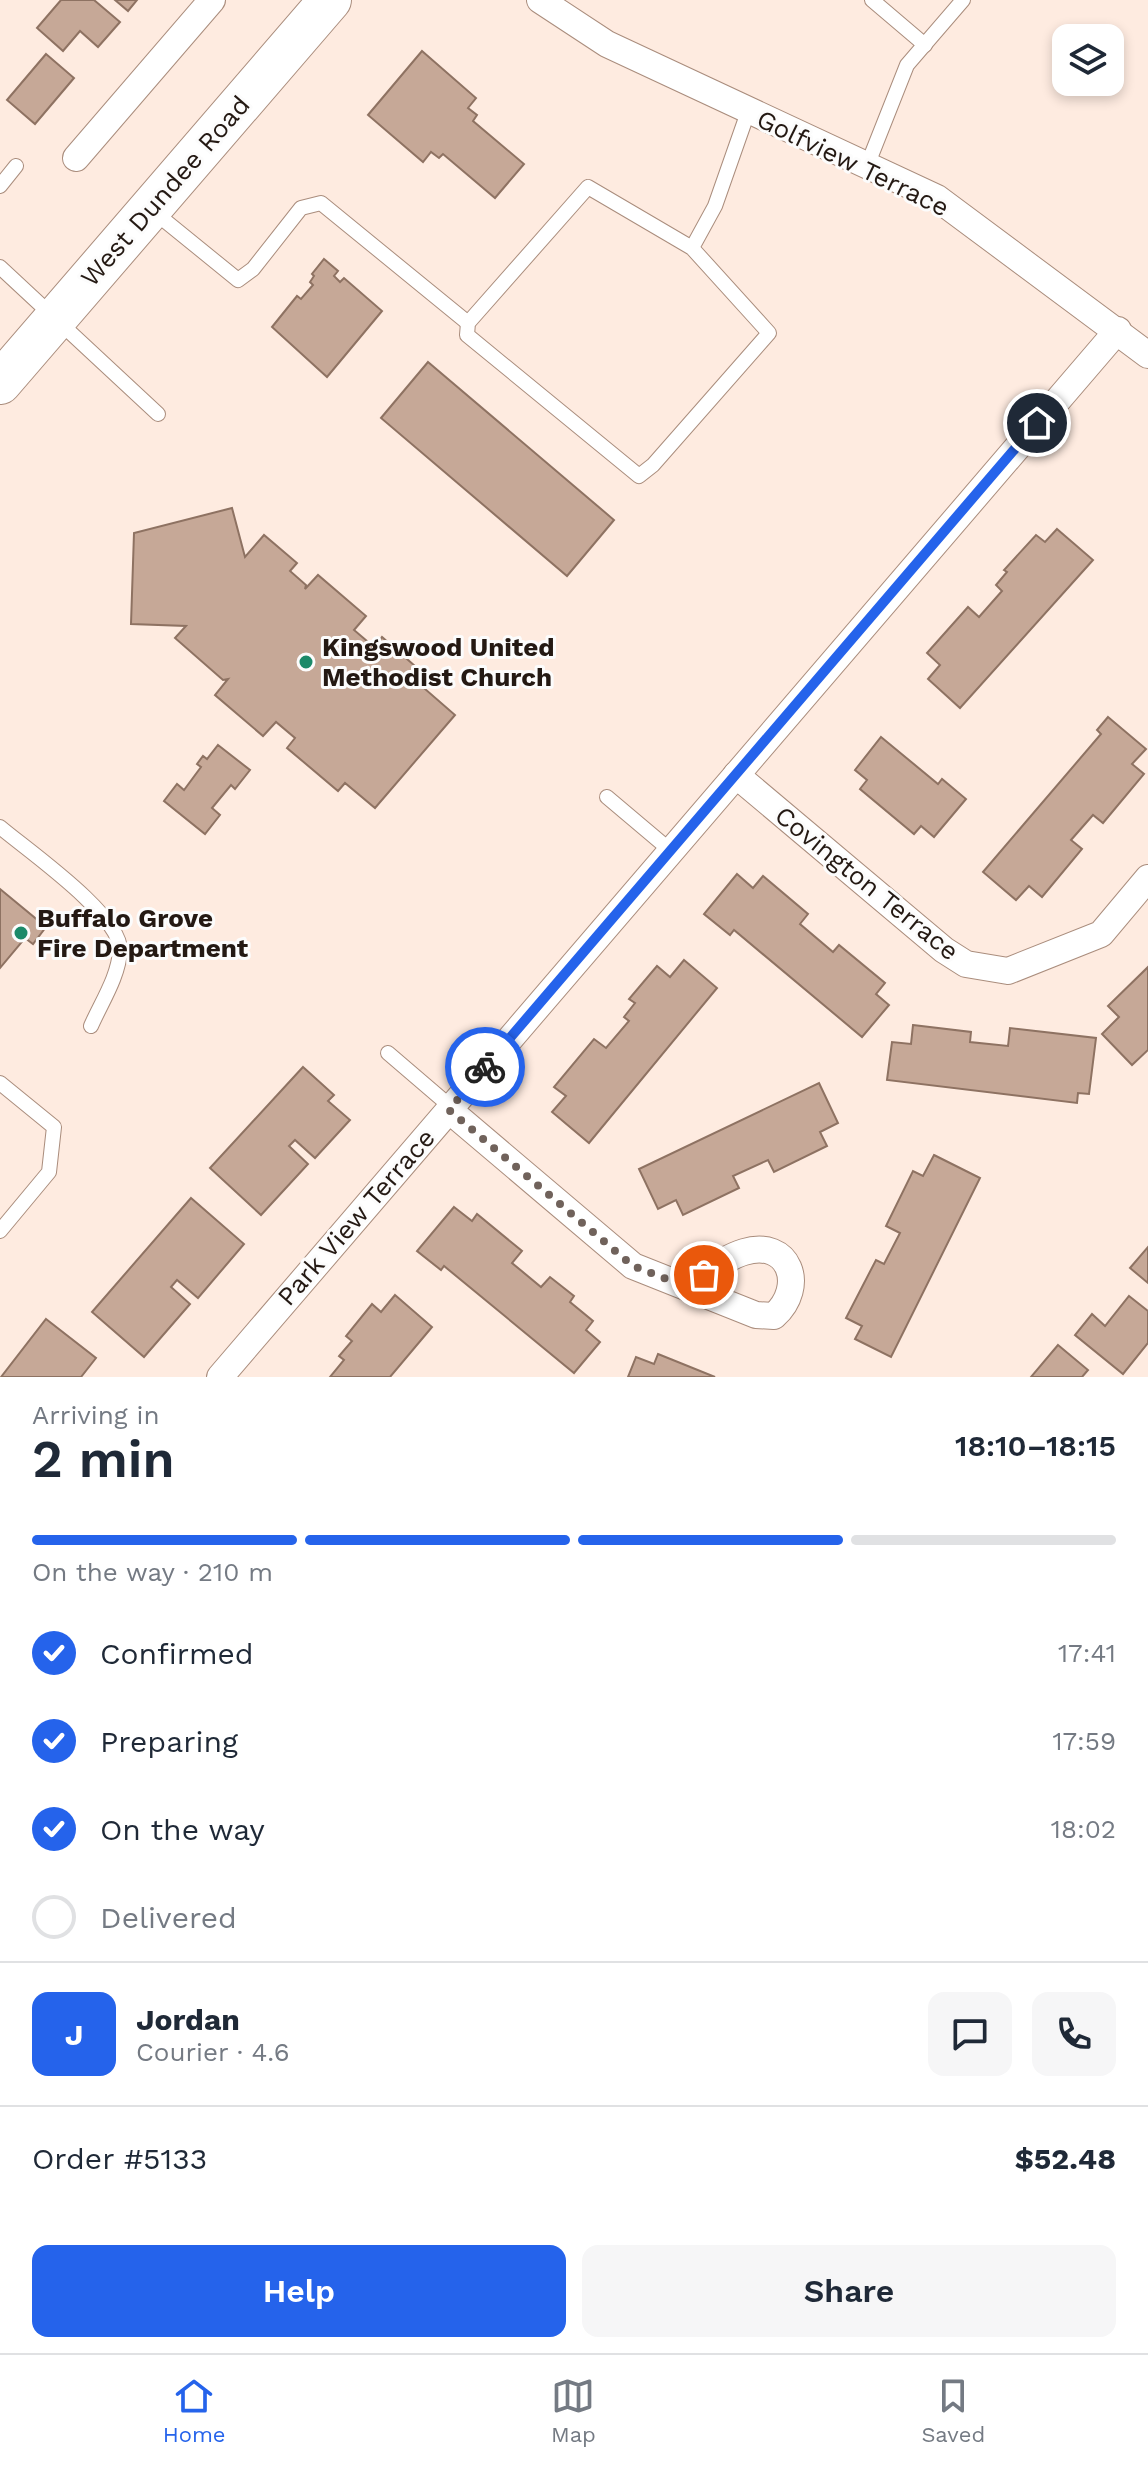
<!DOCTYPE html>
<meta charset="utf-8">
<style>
body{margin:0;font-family:"Work Sans",sans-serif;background:#f6f6f7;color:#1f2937;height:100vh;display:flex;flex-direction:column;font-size:30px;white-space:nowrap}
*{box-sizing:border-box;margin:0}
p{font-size:26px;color:#747a83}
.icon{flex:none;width:44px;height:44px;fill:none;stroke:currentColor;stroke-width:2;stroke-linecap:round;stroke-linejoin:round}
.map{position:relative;height:1377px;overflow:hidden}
.sheet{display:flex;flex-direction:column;background:#fff;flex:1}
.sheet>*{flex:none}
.tools{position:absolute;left:1052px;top:24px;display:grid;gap:16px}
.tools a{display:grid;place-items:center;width:72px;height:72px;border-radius:16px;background:#fff;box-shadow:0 4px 12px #0003;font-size:40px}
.pin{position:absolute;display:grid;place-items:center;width:68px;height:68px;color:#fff;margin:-34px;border:4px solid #fff;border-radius:50%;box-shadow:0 2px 8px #0007}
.courier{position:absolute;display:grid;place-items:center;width:80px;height:80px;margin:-40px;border:6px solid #2563eb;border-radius:50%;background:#fff;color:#222;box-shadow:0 2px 10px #0007}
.headline em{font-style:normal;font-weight:600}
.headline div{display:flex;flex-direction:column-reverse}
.headline{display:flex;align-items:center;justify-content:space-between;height:136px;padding:0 32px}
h1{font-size:52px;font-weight:600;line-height:60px}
.bar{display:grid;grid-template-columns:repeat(4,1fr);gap:12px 8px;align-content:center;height:96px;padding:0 32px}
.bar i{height:10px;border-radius:6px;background:#e0e1e3}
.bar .selected{background:#2563eb}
.bar p{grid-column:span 4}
.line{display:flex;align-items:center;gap:20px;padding:0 32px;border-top:2px solid #e0e1e3}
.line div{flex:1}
.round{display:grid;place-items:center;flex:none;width:84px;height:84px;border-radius:16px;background:#f6f6f7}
ol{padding:0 32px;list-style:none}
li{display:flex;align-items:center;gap:24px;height:88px}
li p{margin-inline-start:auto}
li .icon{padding:8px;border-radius:50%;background:#2563eb;color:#fff;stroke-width:4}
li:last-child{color:#747a83}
li i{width:44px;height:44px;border:4px solid #e0e1e3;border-radius:50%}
.button{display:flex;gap:16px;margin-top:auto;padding:16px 32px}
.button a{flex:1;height:92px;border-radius:16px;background:#2563eb;color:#fff;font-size:32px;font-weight:600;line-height:92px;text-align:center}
.button a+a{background:#f6f6f7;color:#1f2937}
.tab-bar{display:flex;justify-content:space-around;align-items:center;height:112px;border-top:2px solid #e0e1e3;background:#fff;font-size:22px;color:#747a83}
.tab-bar a{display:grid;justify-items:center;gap:4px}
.tab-bar .selected{color:#2563eb}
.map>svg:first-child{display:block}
.building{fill:#c6a897;stroke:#8e7262;stroke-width:2}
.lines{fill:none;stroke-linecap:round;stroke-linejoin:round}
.lane-casing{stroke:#aa8d7d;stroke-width:16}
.street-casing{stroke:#aa8d7d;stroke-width:28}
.primary-casing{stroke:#aa8d7d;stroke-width:44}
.lane{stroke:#fff;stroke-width:14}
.street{stroke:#fff;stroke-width:26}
.primary{stroke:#fff;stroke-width:42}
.done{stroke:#70625b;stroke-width:8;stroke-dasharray:0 14.4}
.route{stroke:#2563eb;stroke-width:10}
.poi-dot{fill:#1c8a69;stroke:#fcfcfc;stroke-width:3}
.labels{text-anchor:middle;stroke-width:6;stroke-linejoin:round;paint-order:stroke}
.street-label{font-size:26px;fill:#241913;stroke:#fcfcfc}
.poi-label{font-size:26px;font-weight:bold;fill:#241913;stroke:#fcfcfc;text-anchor:start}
</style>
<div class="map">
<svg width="1148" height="1377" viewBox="0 0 1148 1377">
<rect width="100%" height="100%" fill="#feebe0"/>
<g class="building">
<polygon points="61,0 94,0 120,22 98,47 80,31 63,51 37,28"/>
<polygon points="115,0 137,0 128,11"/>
<polygon points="422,51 476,98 468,108 477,115 473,121 524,164 495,198 443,154 439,158 431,152 423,162 368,115"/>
<polygon points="46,54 74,78 35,124 7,100"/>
<polygon points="324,259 338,271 334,276 340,282 344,278 382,311 327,377 272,327 297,296 301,299 313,285 310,282 314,276 312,274"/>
<polygon points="428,362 614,520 567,576 381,418"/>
<polygon points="232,508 245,557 264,535 297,563 290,571 306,585 305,589 318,575 366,616 354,630 374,647 382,637 432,681 425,689 455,715 375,808 345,783 338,791 287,748 295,738 276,722 263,736 215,695 228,679 223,680 175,638 186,626 131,624 134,533"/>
<polygon points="1057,529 1093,560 960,708 928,679 940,665 927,653 968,607 979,617 1002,591 996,585 1007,572 1004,570 1036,535 1045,542"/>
<polygon points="1108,717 1146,749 1132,764 1144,774 1103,823 1093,815 1071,840 1082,849 1042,897 1029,886 1016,900 983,872 1101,734 1097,730"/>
<polygon points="881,737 938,784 942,779 966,799 934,837 921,826 914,834 860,789 867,780 855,770"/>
<polygon points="218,745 250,770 235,789 231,785 212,808 220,815 205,834 164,801 177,784 184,790 201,767 197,764 203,756 207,759"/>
<polygon points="737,874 753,888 763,876 808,914 800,924 833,952 839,945 885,983 876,994 889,1005 862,1037 734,930 730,935 704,914"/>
<polygon points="0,889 46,927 33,944 25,938 0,968"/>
<polygon points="684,960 717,988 589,1143 552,1112 566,1096 554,1087 594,1039 606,1048 629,1021 624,1017 635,1003 629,999 657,966 670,977"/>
<polygon points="1148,967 1148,1050 1132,1065 1102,1034 1119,1017 1108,1006"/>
<polygon points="913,1025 971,1032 970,1042 1008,1046 1010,1028 1096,1038 1089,1094 1078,1093 1077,1103 887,1080 892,1042 911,1044"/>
<polygon points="303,1067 334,1095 328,1101 350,1120 315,1158 295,1140 289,1146 308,1164 261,1215 210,1168"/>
<polygon points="819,1083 838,1123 820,1132 827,1146 774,1172 768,1160 733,1176 739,1188 683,1215 676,1200 658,1209 639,1169"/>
<polygon points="934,1155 980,1178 891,1357 855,1339 862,1326 846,1318 876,1260 884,1264 900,1233 886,1226 913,1171 923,1176"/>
<polygon points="191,1198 244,1244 198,1298 177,1280 171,1287 190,1304 144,1357 92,1312"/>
<polygon points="454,1207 472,1221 477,1214 522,1251 512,1263 541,1287 550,1277 574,1296 570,1302 593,1321 586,1330 600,1342 574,1373 444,1266 441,1270 417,1251"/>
<polygon points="1148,1247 1148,1283 1130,1268"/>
<polygon points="395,1295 432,1327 390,1377 330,1377 344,1360 339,1356 352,1341 346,1336 372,1304 381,1312"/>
<polygon points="1129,1296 1148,1311 1148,1343 1123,1374 1075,1335 1092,1314 1105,1326"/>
<polygon points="46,1319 96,1358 81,1377 1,1377"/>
<polygon points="1058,1345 1088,1370 1082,1377 1031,1377"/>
<polygon points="658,1354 715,1377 628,1377 636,1357 654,1364"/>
</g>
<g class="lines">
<g class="lane-casing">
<g id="lane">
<polyline points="872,0 925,45"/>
<polyline points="867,166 907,65 963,0"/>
<polyline points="0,186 16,166"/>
<polyline points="153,211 238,280 253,269 301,208 321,203 468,323"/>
<polyline points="692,248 588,187 468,323 467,335 639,476 653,465 769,333 692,248 715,206 748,112"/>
<polyline points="0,267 158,414"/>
<polyline points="607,797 671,851"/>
<path d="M0,827C27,850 121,915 120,950C119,976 101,1003 91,1026"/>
<polyline points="388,1053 451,1107"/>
<polyline points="0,1083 54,1127 49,1172 0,1231"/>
</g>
</g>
<g class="street-casing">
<g id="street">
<polyline points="540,0 607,44 937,198 1148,355"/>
<polyline points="76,158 212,0"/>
<polyline points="736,775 944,950 966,964 1008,971 1101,934 1148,878"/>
<path d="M449,1110L633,1266L756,1315L774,1316C807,1286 789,1238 744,1252C724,1258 702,1275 684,1286"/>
<polyline points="220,1377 1118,330"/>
</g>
</g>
<g class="primary-casing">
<polyline id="primary" points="0,383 330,0"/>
</g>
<use href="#lane" class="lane"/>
<use href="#street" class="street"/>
<use href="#primary" class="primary"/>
</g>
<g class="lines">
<polyline class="done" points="485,1067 449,1110 633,1266 684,1286 704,1275"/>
<polyline class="route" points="485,1067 1037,423"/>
</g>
<g class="poi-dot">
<circle cx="306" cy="662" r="8"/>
<circle cx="21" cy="933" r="8"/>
</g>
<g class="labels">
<g class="street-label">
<text transform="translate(853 163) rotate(26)" y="9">Golfview Terrace</text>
<text transform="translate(165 191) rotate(-49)" y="9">West Dundee Road</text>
<text transform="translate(867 883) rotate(39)" y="9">Covington Terrace</text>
<text transform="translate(356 1217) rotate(-49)" y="9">Park View Terrace</text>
</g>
<g class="poi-label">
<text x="322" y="656">Kingswood United<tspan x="322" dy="30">Methodist Church</tspan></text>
<text x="37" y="927">Buffalo Grove<tspan x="37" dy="30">Fire Department</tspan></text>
</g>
</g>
</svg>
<div class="tools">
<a><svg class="icon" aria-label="layers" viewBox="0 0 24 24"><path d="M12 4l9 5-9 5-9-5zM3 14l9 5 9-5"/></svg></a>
</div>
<div class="pin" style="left:704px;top:1275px;background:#ea580c"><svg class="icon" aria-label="bag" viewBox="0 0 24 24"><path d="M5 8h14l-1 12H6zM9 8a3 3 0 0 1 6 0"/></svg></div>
<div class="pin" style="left:1037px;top:423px;background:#1f2937"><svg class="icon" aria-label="home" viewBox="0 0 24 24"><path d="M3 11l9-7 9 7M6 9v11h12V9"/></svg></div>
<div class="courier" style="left:485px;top:1067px"><svg class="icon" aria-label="bike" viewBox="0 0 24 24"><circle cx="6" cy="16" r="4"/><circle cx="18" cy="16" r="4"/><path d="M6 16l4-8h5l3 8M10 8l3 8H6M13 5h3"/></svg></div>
</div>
<section class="sheet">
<div class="headline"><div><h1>2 min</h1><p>Arriving in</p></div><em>18:10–18:15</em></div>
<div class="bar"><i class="selected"></i><i class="selected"></i><i class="selected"></i><i></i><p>On the way · 210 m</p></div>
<ol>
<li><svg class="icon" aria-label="check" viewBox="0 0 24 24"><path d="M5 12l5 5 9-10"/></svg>Confirmed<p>17:41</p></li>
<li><svg class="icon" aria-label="check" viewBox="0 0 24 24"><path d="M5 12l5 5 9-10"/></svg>Preparing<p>17:59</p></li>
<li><svg class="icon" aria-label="check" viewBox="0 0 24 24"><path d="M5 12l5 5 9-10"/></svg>On the way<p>18:02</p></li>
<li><i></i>Delivered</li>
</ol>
<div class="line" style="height:144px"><b class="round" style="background:#2563eb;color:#fff">J</b><div><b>Jordan</b><p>Courier · 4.6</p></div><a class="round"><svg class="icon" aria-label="chat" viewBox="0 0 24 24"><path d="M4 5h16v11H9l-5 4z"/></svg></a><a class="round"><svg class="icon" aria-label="phone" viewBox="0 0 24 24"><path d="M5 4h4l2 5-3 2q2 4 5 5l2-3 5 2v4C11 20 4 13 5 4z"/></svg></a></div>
<div class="line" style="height:104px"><div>Order #5133</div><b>$52.48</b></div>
<div class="button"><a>Help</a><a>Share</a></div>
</section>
<nav class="tab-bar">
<a class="selected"><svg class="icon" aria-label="home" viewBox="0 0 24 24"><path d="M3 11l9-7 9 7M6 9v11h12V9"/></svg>Home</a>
<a><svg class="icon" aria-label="map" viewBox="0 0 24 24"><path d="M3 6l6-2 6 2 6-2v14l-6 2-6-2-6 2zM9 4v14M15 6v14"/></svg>Map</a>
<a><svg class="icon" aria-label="saved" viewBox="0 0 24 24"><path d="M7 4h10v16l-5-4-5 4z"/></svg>Saved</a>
</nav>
